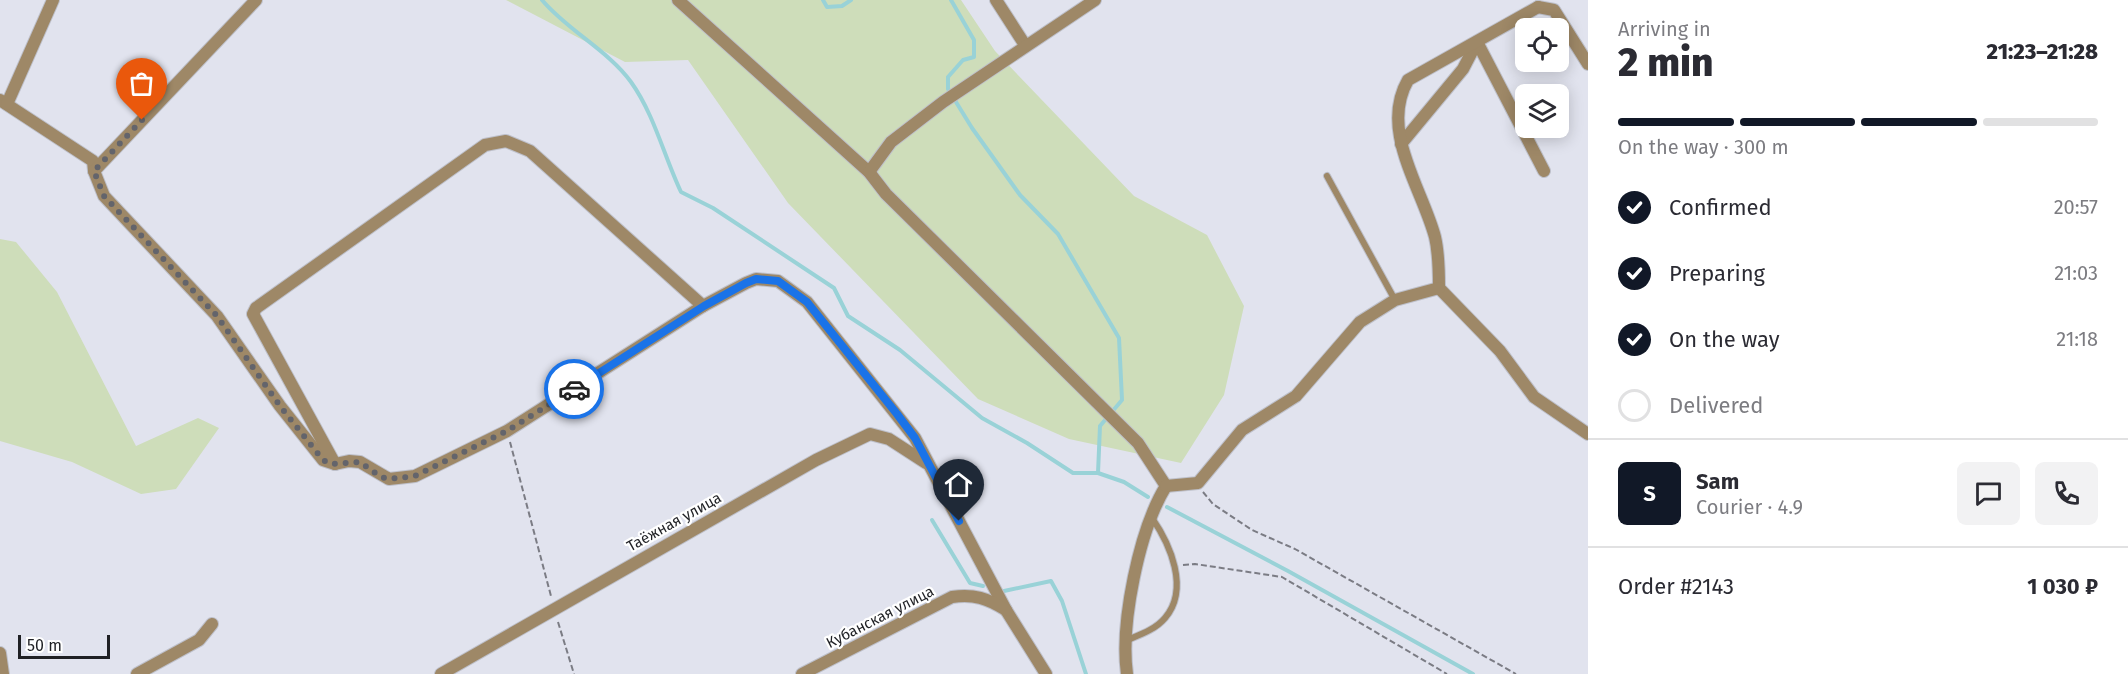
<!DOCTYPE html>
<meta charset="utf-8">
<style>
body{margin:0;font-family:"Fira Sans",sans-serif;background:#f2f2f3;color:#2b2b33;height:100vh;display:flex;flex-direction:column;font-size:22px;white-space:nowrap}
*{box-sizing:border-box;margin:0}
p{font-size:20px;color:#7c7c81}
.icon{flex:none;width:33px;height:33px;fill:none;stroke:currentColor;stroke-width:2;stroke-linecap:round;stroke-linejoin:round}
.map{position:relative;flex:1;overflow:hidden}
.panel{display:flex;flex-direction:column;background:#fff;width:540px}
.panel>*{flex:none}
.buttons{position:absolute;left:1515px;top:18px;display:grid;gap:12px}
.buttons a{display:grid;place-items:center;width:54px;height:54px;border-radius:9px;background:#fff;box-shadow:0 3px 15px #0003;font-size:30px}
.scale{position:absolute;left:18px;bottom:15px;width:92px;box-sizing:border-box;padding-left:6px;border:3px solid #1f2024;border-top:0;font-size:16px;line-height:21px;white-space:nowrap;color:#1f2024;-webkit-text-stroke:4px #fff;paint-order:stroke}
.pin{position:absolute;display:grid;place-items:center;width:51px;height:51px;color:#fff;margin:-62px -26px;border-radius:50% 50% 50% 0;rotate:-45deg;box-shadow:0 0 6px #0007}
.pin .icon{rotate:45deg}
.courier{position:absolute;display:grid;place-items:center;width:60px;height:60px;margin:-30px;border:4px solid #1a73e8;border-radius:50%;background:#fff;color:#222;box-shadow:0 2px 8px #0007}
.summary em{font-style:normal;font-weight:800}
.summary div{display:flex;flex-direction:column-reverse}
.summary{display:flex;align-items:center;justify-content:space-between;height:102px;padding:0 30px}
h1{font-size:39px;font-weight:800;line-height:45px}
.bar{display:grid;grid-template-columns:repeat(4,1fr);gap:9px 6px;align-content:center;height:72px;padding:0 30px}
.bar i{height:8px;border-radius:4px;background:#e1e1e2}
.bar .selected{background:#111827}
.bar p{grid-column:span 4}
.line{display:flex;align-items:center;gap:15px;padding:0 30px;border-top:2px solid #e1e1e2}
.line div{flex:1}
.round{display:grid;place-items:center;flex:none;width:63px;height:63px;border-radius:9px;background:#f2f2f3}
ol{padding:0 30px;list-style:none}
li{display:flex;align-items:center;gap:18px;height:66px}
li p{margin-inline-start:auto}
li .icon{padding:6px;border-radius:50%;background:#111827;color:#fff;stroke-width:4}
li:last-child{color:#7c7c81}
li i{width:33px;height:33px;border:3px solid #e1e1e2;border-radius:50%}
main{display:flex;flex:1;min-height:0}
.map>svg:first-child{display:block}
.green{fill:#ceddba}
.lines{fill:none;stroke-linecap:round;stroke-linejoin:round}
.stream{stroke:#99d2d7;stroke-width:4}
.service-casing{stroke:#bec0ca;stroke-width:8}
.minor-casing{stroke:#bec0ca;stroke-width:14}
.path{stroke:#7b7c84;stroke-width:2;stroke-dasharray:6 3;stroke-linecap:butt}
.service{stroke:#9e8867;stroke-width:6}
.minor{stroke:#9e8867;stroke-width:12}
.done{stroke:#63646b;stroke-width:6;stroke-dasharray:0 10.8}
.route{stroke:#1a73e8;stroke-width:8}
.labels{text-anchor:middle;stroke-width:4.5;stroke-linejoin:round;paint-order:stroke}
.street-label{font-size:15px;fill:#1f2024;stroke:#fff}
</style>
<main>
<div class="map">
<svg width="1588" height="674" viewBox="0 0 1588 674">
<rect width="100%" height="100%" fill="#e1e3ee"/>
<g class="green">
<polygon points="506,0 961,0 995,51 1134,196 1207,235 1244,306 1224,395 1181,463 1069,439 978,399 788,203 688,60 625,62"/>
<polygon points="0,239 16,242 57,292 136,446 198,418 219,428 176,489 141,494 72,462 0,441"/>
</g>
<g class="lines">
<g class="stream">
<path d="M542,0C567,30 609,51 631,82C654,114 664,156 681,192L713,208L834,288L848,316L900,350L982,418L1027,443L1073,473H1098L1124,482L1148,497"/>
<polyline points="823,0 827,7 842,6 851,0"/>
<polyline points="951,0 974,40 974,57 963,60 948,77 948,89 972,128 1020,195 1058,234 1119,338 1122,400 1100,426 1098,473"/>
<polyline points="1167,507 1288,571 1473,674"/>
<polyline points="932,520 970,583 983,586"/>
<polyline points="1004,591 1051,581 1062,601 1086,674"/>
</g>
<g class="service-casing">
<g id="service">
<polyline points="1327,176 1395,300"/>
<path d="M1125,641C1139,635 1155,630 1165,618C1190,589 1170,544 1152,518"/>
</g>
</g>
<g class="minor-casing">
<g id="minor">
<path d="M678,0L869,172L886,194L1138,443L1166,486C1139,530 1120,624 1127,674"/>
<polyline points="996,0 1025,45"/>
<polyline points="1538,7 1554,10 1588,64"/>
<polyline points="1477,42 1544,171"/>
<polyline points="0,100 93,161 94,171 104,196 217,316 280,406 323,460 335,464 349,461 360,462 389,479 415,476 507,431 703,306 746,283 756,279 778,281 807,302 915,438 1006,610 1046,674"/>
<polyline points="7,104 53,0"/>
<polyline points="1401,144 1463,69 1477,42"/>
<polyline points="94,171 256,0"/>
<polyline points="869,172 891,142 943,102 1095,0"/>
<path d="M1439,288C1439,271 1439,254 1435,237C1422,188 1379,130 1408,80L1538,7"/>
<polyline points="1439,288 1500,351 1534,397 1588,434"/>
<polyline points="335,464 253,314 256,308 485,145 506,141 530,151 703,306"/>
<polyline points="1166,486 1198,483 1242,430 1296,396 1360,322 1395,300 1439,288"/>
<polyline points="0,653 3,674"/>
<polyline points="137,674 199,640 212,624"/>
<polyline points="441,674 816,460 870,434 889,439 926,463"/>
<path d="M802,674L952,597C974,594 987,598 1006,610"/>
</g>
</g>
<g class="path">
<polyline points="510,442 551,596"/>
<polyline points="1203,492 1213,504 1252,530 1295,549 1516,674"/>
<polyline points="1183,565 1195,564 1282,577 1447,674"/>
<polyline points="558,622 574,674"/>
</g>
<use href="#service" class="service"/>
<use href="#minor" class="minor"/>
</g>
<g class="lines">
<polyline class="done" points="142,120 94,171 104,196 217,316 280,406 323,460 330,464 360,462 381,477 389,479 415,476 507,431 574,389"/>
<polyline class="route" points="574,389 704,306 746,283 756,279 778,281 807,302 897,414 915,438 959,521"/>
</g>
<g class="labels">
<g class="street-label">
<text transform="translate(674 522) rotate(-29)" y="5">Таёжная улица</text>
<text transform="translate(880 617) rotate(-27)" y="5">Кубанская улица</text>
</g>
</g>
</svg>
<div class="buttons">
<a><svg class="icon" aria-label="locate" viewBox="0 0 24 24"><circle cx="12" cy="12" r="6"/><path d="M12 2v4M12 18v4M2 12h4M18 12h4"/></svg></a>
<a><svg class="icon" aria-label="layers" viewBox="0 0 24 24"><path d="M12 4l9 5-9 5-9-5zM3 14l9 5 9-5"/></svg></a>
</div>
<div class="scale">50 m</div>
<div class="pin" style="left:142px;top:120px;background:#ea580c"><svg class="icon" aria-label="bag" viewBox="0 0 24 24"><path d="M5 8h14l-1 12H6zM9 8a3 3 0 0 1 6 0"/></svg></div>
<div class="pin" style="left:959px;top:521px;background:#1f2937"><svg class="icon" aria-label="home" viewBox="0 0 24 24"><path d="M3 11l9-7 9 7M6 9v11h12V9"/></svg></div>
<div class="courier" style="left:574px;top:389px"><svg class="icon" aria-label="car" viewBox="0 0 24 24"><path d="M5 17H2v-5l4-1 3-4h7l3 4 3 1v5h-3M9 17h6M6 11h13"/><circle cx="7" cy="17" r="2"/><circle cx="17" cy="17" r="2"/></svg></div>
</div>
<section class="panel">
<div class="summary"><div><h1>2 min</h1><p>Arriving in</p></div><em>21:23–21:28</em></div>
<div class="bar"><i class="selected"></i><i class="selected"></i><i class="selected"></i><i></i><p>On the way · 300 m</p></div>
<ol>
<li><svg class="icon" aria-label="check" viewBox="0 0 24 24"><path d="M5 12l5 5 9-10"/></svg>Confirmed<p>20:57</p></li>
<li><svg class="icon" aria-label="check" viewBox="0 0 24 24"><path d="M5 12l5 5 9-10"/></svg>Preparing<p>21:03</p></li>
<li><svg class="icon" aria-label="check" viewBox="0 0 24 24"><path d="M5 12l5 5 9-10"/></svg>On the way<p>21:18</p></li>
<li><i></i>Delivered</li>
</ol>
<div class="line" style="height:108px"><b class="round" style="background:#111827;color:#fff">S</b><div><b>Sam</b><p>Courier · 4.9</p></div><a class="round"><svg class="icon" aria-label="chat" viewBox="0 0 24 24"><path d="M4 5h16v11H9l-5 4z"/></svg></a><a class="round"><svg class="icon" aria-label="phone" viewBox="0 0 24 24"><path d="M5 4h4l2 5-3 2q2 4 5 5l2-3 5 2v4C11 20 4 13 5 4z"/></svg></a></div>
<div class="line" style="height:78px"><div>Order #2143</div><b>1 030 ₽</b></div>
</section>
</main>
